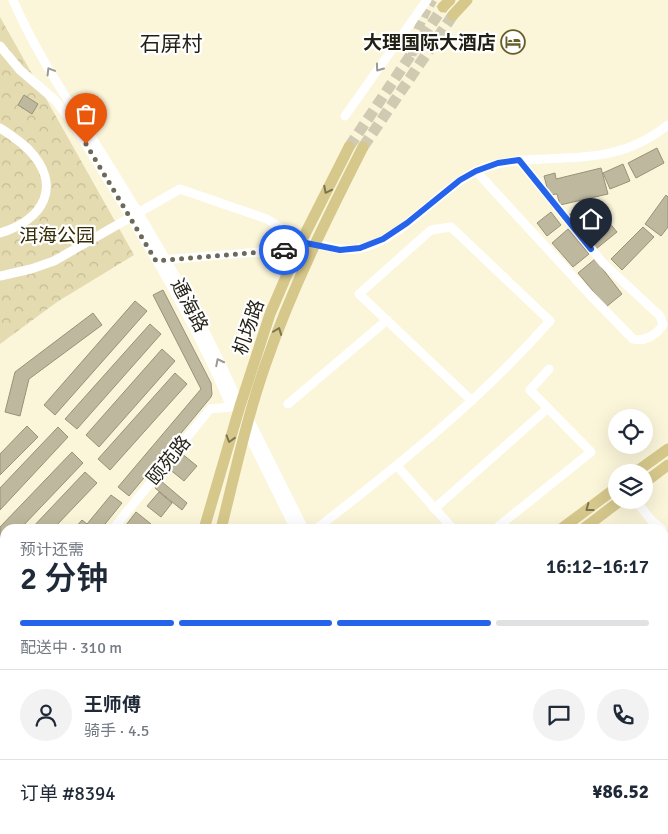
<!DOCTYPE html>
<html lang="zh">
<meta charset="utf-8">
<style>
body{margin:0;font-family:Signika,"Noto Sans SC",sans-serif;background:#f2f2f3;color:#1f2937;height:100vh;display:flex;flex-direction:column;font-size:19px;white-space:nowrap}
*{box-sizing:border-box;margin:0}
p{font-size:16px;color:#747a83}
.icon{flex:none;width:28px;height:28px;fill:none;stroke:currentColor;stroke-width:2;stroke-linecap:round;stroke-linejoin:round}
.map{position:relative;flex:1;overflow:hidden}
.sheet{position:absolute;left:0px;top:524px;width:669px;height:311px;display:flex;flex-direction:column;background:#fff;border-radius:15px 15px 0 0;box-shadow:0 5px 20px #0002}
.sheet>*{flex:none}
.controls{position:absolute;left:608px;top:409px;display:grid;gap:10px}
.controls a{display:grid;place-items:center;width:45px;height:45px;border-radius:50%;background:#fff;box-shadow:0 5px 20px #0002;font-size:25px}
.pin{position:absolute;display:grid;place-items:center;width:42px;height:42px;color:#fff;margin:-51px -21px;border-radius:50% 50% 50% 0;rotate:-45deg;box-shadow:0 0 5px #0007}
.pin .icon{rotate:45deg}
.courier{position:absolute;display:grid;place-items:center;width:50px;height:50px;margin:-25px;border:4px solid #2563eb;border-radius:50%;background:#fff;color:#222;box-shadow:0 1px 6px #0007}
.headline em{font-style:normal;font-weight:600}
.headline div{display:flex;flex-direction:column-reverse}
.headline{display:flex;align-items:center;justify-content:space-between;height:85px;padding:0 20px}
h1{font-size:32px;font-weight:600;line-height:38px}
.bar{display:grid;grid-template-columns:repeat(4,1fr);gap:8px 5px;align-content:center;height:60px;padding:0 20px}
.bar i{height:6px;border-radius:4px;background:#e0e1e3}
.bar .active{background:#2563eb}
.bar p{grid-column:span 4}
.line{display:flex;align-items:center;gap:12px;padding:0 20px;border-top:1px solid #e0e1e3}
.line div{flex:1}
.round{display:grid;place-items:center;flex:none;width:52px;height:52px;border-radius:26px;background:#f2f2f3}
.map>svg:first-child{display:block}
.built{fill:#f1e9c6}
.park{fill:url(#park-crowns)}
.building{fill:#beb89e;stroke:#989279}
.lines{fill:none;stroke-linecap:round;stroke-linejoin:round}
.minor-tunnel{stroke:#d0cab3;stroke-width:9;stroke-dasharray:9 4.5;stroke-linecap:butt}
.major-tunnel{stroke:#d0cab3;stroke-width:11;stroke-dasharray:11 5.5;stroke-linecap:butt}
.minor{stroke:#fff;stroke-width:9}
.major{stroke:#d6c88b;stroke-width:11}
.oneway{stroke:#9c9a96}
.oneway2{stroke:#7c7450}
.done{stroke:#6e6a5a;stroke-width:5;stroke-dasharray:0 9}
.route{stroke:#2563eb;stroke-width:6}
.labels{text-anchor:middle;stroke-width:4.5;stroke-linejoin:round;paint-order:stroke}
.poi-label{font-size:19px;font-weight:bold;fill:#221f15;stroke:#fff;text-anchor:end}
.park-label{font-size:19px;fill:#352c04;stroke:#fff}
.street-label{font-size:19px;fill:#221f15;stroke:#fff}
.quarter-label{font-size:21px;fill:#221f15;stroke:#fff}
</style>
<div class="map">
<svg width="668" height="834" viewBox="0 0 668 834">
<defs>
<pattern id="park-crowns" width="20" height="18" patternUnits="userSpaceOnUse" patternTransform="scale(1.25)"><rect width="20" height="18" fill="#e5dbb0"/><path d="M2 6a3 3 0 1 1 6 0M12 15a3 3 0 1 1 6 0" fill="none" stroke="#c4bc96"/></pattern>
</defs>
<rect width="100%" height="100%" fill="#fbf5da"/>
<polygon class="built" points="546,830 612,830 620,834 544,834"/>
<polygon class="park" points="0,17 134,255 57,302 0,344"/>
<g class="building">
<polygon points="24,95 38,104 32,114 18,105"/>
<polygon points="657,148 664,163 636,178 628,163"/>
<polygon points="623,164 630,181 610,189 603,173"/>
<polygon points="601,168 608,194 560,205 557,194 549,195 544,176 555,173 556,179"/>
<polygon points="666,195 668,197 668,227 661,236 645,224"/>
<polygon points="589,198 617,232 596,249 568,216"/>
<polygon points="551,212 561,225 547,236 537,223"/>
<polygon points="643,227 654,237 622,270 611,259"/>
<polygon points="568,229 589,254 573,267 552,243"/>
<polygon points="595,259 622,294 606,307 578,273"/>
<polygon points="163,290 211,383 212,394 211,397 129,496 118,487 201,389 153,295"/>
<polygon points="135,301 147,311 55,415 44,405"/>
<polygon points="93,313 102,325 29,379 20,416 5,412 15,372"/>
<polygon points="150,324 161,334 77,429 65,419"/>
<polygon points="162,349 175,361 99,447 86,435"/>
<polygon points="175,373 187,384 110,470 98,459"/>
<polygon points="27,426 38,437 0,475 0,454"/>
<polygon points="58,427 68,437 0,510 0,488"/>
<polygon points="72,452 83,463 20,529 5,529 5,544 0,550 0,527"/>
<polygon points="181,453 197,466 184,481 168,468"/>
<polygon points="85,472 97,483 53,529 31,529"/>
<polygon points="161,481 187,503 182,510 155,488"/>
<polygon points="159,492 172,503 161,517 147,506"/>
<polygon points="111,495 122,503 101,529 93,529 87,524"/>
<polygon points="136,512 151,524 147,529 123,529"/>
<polygon points="82,520 87,524 93,529 74,529"/>
<polygon points="5,555 5,579 0,584 0,561"/>
<polygon points="5,632 5,655 0,661 0,639"/>
<polygon points="5,676 5,705 4,706 0,702 0,683"/>
<polygon points="18,830 41,830 38,834 15,834"/>
<polygon points="195,830 220,830 214,834 189,834"/>
<polygon points="248,830 269,830 264,834 251,834"/>
<polygon points="291,830 312,830 315,834 285,834"/>
<polygon points="409,830 428,830 426,834 407,834"/>
<polygon points="470,830 489,830 487,834 468,834"/>
</g>
<g class="lines">
<path class="minor-tunnel" d="M412,56C414,35 422,18 433,0"/>
<g class="major-tunnel">
<polyline points="349,147 443,7"/>
<polyline points="363,147 453,15"/>
</g>
<g class="minor">
<path d="M13,0C37,56 72,106 104,157C154,237 203,319 240,406L210,409L113,529"/>
<path d="M0,46L20,70L55,100L70,119C128,212 188,305 231,407"/>
<polyline points="345,116 427,0"/>
<path d="M0,128C9,134 20,141 28,149C64,186 43,220 0,233"/>
<path d="M476,171L590,295L633,339C645,342 656,335 663,325L660,316L603,263L519,160"/>
<polyline points="161,260 283,250 301,242"/>
<path d="M0,276L31,269L54,261L180,189L267,219C277,225 294,239 302,242C305,243 309,243 313,243C331,247 337,251 357,249C404,242 439,185 484,168C503,161 523,160 543,159C593,157 627,157 668,125"/>
<polyline points="288,404 387,320"/>
<polyline points="249,419 304,529"/>
<polyline points="246,430 295,529"/>
<polyline points="397,466 453,529"/>
<polyline points="635,500 652,521 662,529"/>
<polyline points="434,509 548,408"/>
<path d="M316,529C399,465 480,400 550,321L451,227L431,230L359,294L472,401"/>
<polyline points="495,529 591,452 530,390 549,369"/>
<polyline points="664,627 668,630"/>
<polyline points="0,671 5,664"/>
<polyline points="664,685 668,687"/>
<polyline points="664,748 668,750"/>
<polyline points="664,818 668,820"/>
<polyline points="659,830 667,834"/>
<polyline points="539,834 541,830"/>
</g>
<g class="major">
<polyline points="443,7 450,0"/>
<polyline points="453,15 467,0"/>
<polyline points="636,472 668,449"/>
<polyline points="644,483 668,465"/>
<polyline points="204,529 240,406 270,314 301,242 349,147"/>
<path d="M221,529C235,473 247,417 266,363C292,288 327,218 363,147"/>
<polyline points="561,529 616,488"/>
<polyline points="583,529 621,500"/>
<polyline points="73,834 76,830"/>
<polyline points="93,834 96,830"/>
<polyline points="134,834 140,830"/>
<polyline points="155,834 161,830"/>
</g>
</g>
<defs><path id="oneway-chevron" d="M-2-3.5L2.5 0L-2 3.5" fill="none" stroke-width="1.6" stroke-linecap="round" stroke-linejoin="round" transform="scale(1.25)"/></defs>
<g class="oneway">
<use href="#oneway-chevron" transform="translate(379 68) rotate(126)"/>
<use href="#oneway-chevron" transform="translate(50 71) rotate(-121)"/>
<use href="#oneway-chevron" transform="translate(219 362) rotate(-117)"/>
</g>
<g class="oneway2">
<use href="#oneway-chevron" transform="translate(327 190) rotate(117)"/>
<use href="#oneway-chevron" transform="translate(278 331) rotate(-69)"/>
<use href="#oneway-chevron" transform="translate(230 439) rotate(107)"/>
<use href="#oneway-chevron" transform="translate(589 508) rotate(143)"/>
</g>
<g class="lines">
<polyline class="done" points="86,144 156,261 284,250"/>
<polyline class="route" points="284,250 301,242 340,250 360,248 383,239 407,223 460,180 476,171 498,163 519,160 591,249"/>
</g>
<defs>
<g id="hotel-ring" transform="scale(1.25)"><circle r="9.5" fill="#fff" stroke="#6a5e2b" stroke-width="1.5"/><path d="M-6-4.5h1.5V1H6V5H4.5V3h-9V5H-6ZM-4 0a1.8 1.8 0 1 1 3.6 0ZM.5 0V-2.5h3Q6-2.5 6 0Z" fill="#6a5e2b"/></g>
</defs>
<g fill-rule="evenodd">
<use href="#hotel-ring" x="513" y="42"/>
</g>
<g class="labels">
<g class="poi-label">
<text x="496" y="49">大理国际大酒店</text>
</g>
<g class="park-label">
<text x="57" y="242">洱海公园</text>
</g>
<g class="street-label">
<text transform="translate(190 305) rotate(62)" y="7">通海路</text>
<text transform="translate(248 327) rotate(-71)" y="7">机场路</text>
<text transform="translate(168 460) rotate(-51)" y="7">颐苑路</text>
</g>
<g class="quarter-label">
<text x="171" y="51">石屏村</text>
</g>
</g>
</svg>
<div class="controls">
<a><svg class="icon" aria-label="locate" viewBox="0 0 24 24"><circle cx="12" cy="12" r="6"/><path d="M12 2v4M12 18v4M2 12h4M18 12h4"/></svg></a>
<a><svg class="icon" aria-label="layers" viewBox="0 0 24 24"><path d="M12 4l9 5-9 5-9-5zM3 14l9 5 9-5"/></svg></a>
</div>
<div class="pin" style="left:86px;top:144px;background:#ea580c"><svg class="icon" aria-label="bag" viewBox="0 0 24 24"><path d="M5 8h14l-1 12H6zM9 8a3 3 0 0 1 6 0"/></svg></div>
<div class="pin" style="left:591px;top:249px;background:#1f2937"><svg class="icon" aria-label="home" viewBox="0 0 24 24"><path d="M3 11l9-7 9 7M6 9v11h12V9"/></svg></div>
<div class="courier" style="left:284px;top:250px"><svg class="icon" aria-label="car" viewBox="0 0 24 24"><path d="M5 17H2v-5l4-1 3-4h7l3 4 3 1v5h-3M9 17h6M6 11h13"/><circle cx="7" cy="17" r="2"/><circle cx="17" cy="17" r="2"/></svg></div>
<section class="sheet">
<div class="headline"><div><h1>2 分钟</h1><p>预计还需</p></div><em>16:12–16:17</em></div>
<div class="bar"><i class="active"></i><i class="active"></i><i class="active"></i><i></i><p>配送中 · 310 m</p></div>
<div class="line" style="height:90px"><a class="round"><svg class="icon" aria-label="person" viewBox="0 0 24 24"><circle cx="12" cy="8" r="4"/><path d="M4 21q1-7 8-7t8 7"/></svg></a><div><b>王师傅</b><p>骑手 · 4.5</p></div><a class="round"><svg class="icon" aria-label="chat" viewBox="0 0 24 24"><path d="M4 5h16v11H9l-5 4z"/></svg></a><a class="round"><svg class="icon" aria-label="phone" viewBox="0 0 24 24"><path d="M5 4h4l2 5-3 2q2 4 5 5l2-3 5 2v4C11 20 4 13 5 4z"/></svg></a></div>
<div class="line" style="height:65px"><div>订单 #8394</div><b>¥86.52</b></div>
</section>
</div>
